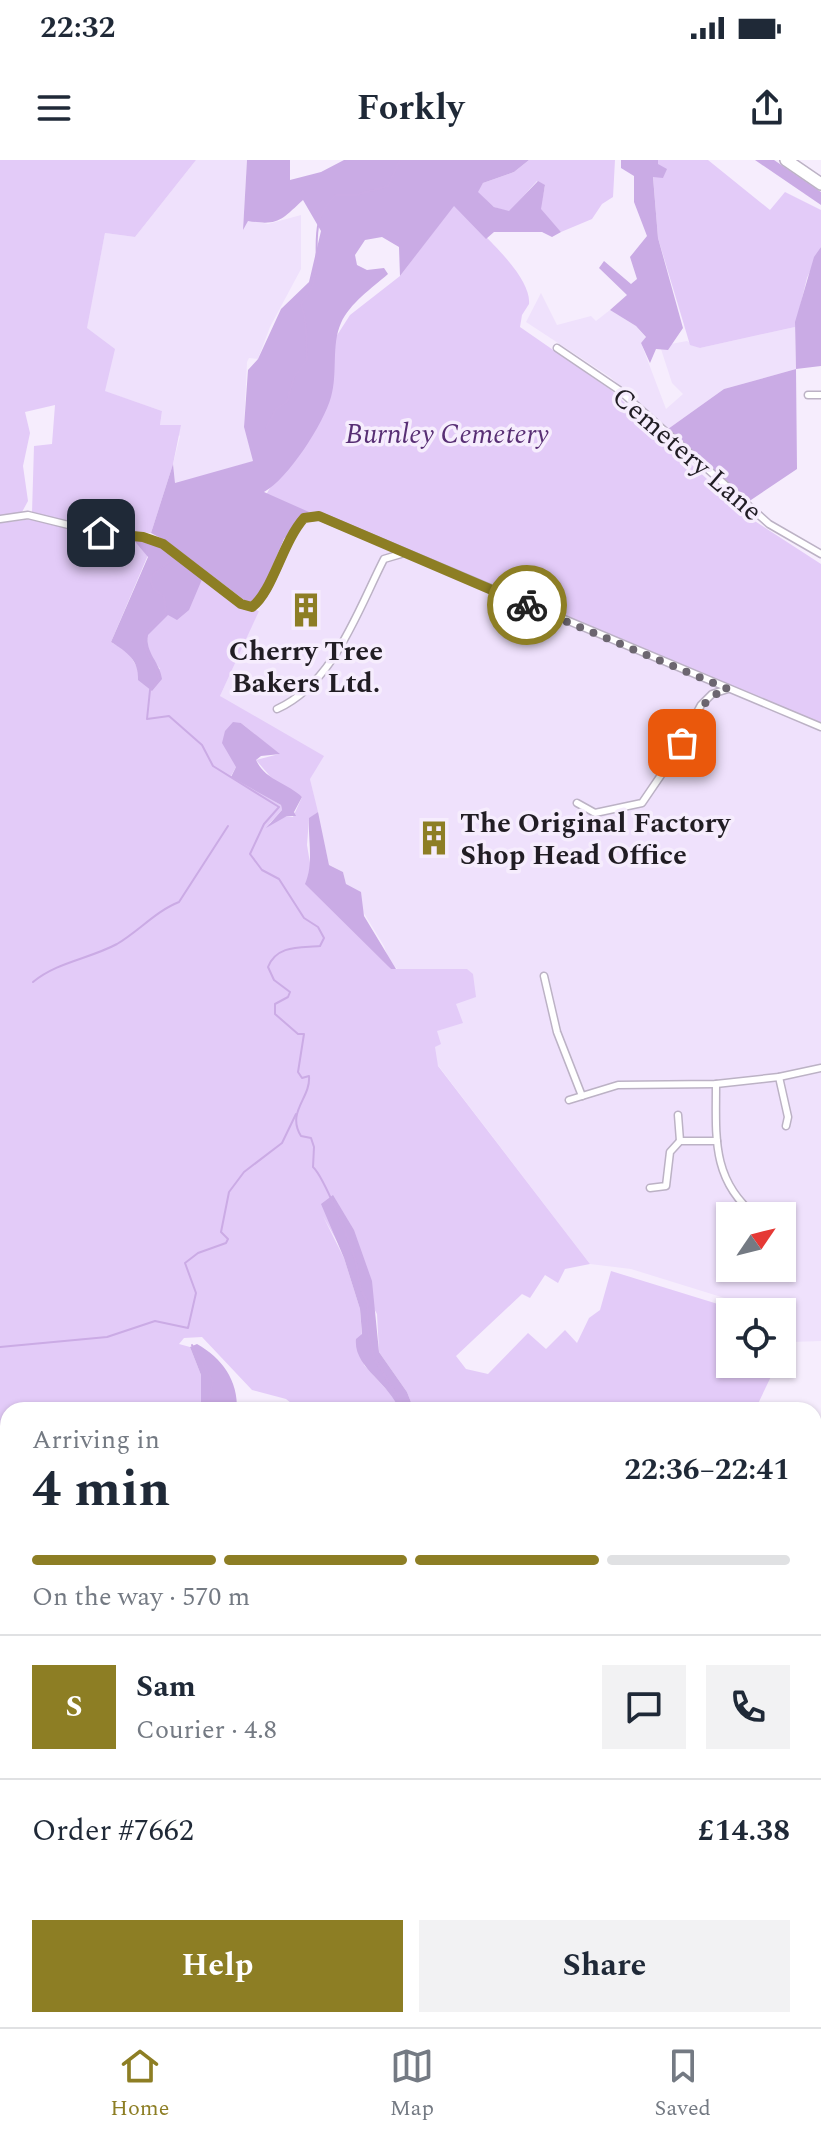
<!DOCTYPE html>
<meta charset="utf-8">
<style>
body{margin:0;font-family:Spectral,serif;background:#f2f2f3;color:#1f2937;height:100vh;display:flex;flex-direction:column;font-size:30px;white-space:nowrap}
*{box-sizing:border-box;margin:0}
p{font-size:26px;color:#747a83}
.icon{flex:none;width:44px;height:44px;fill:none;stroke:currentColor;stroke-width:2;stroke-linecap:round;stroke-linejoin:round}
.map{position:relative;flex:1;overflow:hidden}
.details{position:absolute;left:0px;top:1242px;width:822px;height:626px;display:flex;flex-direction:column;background:#fff;border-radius:24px 24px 0 0;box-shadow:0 2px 6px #0004}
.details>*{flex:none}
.needle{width:52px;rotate:55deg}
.fabs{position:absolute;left:716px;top:1042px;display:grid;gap:16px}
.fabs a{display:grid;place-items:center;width:80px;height:80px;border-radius:0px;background:#fff;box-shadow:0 2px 6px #0004;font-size:40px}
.pin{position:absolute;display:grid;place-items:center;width:68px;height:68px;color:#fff;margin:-34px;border-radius:16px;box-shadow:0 4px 12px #0006}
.courier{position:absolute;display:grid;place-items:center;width:80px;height:80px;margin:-40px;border:6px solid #8d7e24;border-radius:50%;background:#fff;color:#222;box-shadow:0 2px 10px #0007}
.summary em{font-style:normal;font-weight:700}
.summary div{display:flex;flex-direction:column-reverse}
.summary{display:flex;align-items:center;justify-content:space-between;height:136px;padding:0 32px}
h1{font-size:52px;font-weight:700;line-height:60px}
.bar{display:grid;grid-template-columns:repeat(4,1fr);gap:12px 8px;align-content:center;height:96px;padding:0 32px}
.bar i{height:10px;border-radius:6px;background:#e0e1e3}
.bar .active{background:#8d7e24}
.bar p{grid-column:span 4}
.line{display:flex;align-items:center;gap:20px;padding:0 32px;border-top:2px solid #e0e1e3}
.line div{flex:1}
.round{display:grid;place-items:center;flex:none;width:84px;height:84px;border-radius:0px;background:#f2f2f3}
.cta{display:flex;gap:16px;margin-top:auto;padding:16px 32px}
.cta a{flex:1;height:92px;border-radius:0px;background:#8d7e24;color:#fff;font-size:32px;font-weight:700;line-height:92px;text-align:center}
.cta a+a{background:#f2f2f3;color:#1f2937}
.status{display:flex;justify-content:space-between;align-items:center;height:56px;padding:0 40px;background:#fff;direction:ltr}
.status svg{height:22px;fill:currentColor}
header{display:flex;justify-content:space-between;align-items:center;height:104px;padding:0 32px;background:#fff;font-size:36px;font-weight:700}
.dock{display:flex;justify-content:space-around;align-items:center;height:112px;border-top:2px solid #e0e1e3;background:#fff;font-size:22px;color:#747a83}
.dock a{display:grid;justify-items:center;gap:4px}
.dock .active{color:#8d7e24}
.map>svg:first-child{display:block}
.built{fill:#efe1fc;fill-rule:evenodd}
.green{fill:#e3cbf8;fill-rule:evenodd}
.forest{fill:#caabe5}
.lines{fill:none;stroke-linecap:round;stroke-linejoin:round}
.stream{stroke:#cbabe5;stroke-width:2}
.street-casing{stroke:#bcb2c5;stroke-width:9}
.highway-casing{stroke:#bcb2c5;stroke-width:14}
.street{stroke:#fff;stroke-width:6}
.highway{stroke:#fff;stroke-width:11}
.done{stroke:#6c6670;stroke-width:8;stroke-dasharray:0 14.4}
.route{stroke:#8d7e24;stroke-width:10}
.labels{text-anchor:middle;stroke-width:7;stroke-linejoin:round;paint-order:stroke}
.park-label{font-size:28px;font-style:italic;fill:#582f74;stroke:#f6edfd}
.street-label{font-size:28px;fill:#211d24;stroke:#f6edfd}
.poi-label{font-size:28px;font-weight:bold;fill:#211d24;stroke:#f6edfd}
</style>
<div class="status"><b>22:32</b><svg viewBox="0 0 49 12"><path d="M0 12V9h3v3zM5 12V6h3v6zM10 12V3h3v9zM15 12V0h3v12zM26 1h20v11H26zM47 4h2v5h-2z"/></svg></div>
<header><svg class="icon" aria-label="menu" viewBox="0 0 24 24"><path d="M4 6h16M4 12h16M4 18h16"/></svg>Forkly<svg class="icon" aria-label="share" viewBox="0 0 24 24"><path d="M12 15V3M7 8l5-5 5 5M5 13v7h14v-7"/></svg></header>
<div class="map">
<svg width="821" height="1867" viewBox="0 0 821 1867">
<rect width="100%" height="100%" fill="#f6edfd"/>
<g class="built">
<polygon points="196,0 247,0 243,69 248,60 268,64 301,55 301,109 270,167 258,199 249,198 247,202 244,267 254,301 175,324 173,304 180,276 160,265 162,251 104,231 86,169 105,73 135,77"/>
<polygon points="541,133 557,165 591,156 596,161 610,150 636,166 646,178 641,183 666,249 683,234 672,223 660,186 687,181 700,188 795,167 796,209 724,229 668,269 610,217 526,162"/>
<path d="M319,356L821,567V1181L792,1182L782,1174V1152H746L731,1140L631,1109L590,1104L417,878L414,811H401L390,804L384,786L346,724L343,712L329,705L310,619L220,536L291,379L307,360ZM730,1056H782V1108H730Z"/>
</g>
<g class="green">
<polygon points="0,0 196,0 135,77 105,73 87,168 115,189 105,231 162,251 160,265 181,265 173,304 151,373 105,370 32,353 34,286 52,284 55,245 25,252 30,273 23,306 28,341 22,352 0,357"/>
<polygon points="529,0 615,0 613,37 602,44 592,59 561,72 540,49 545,26 537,21 509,52 494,47 477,32 483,23 514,12"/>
<polygon points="658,0 708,0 770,50 785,32 821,50 821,87 807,118 795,167 700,188 690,185 658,78 653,16 663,17 666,10 657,4"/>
<path d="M454,45C474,67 532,114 529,144L522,155L520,167L611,230L747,356L821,404V567L266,335L324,229L334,180L350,155L400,116Z"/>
<path d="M33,359L132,378L148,395L111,482L128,492L138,509H160L149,494L147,475L203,417L235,443L259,451L220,536L324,596L310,619L318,652L309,659L307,685L311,709L391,809H467L473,814L476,837L456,844L463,863L437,871L441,884L435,887L438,906L590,1104L565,1109L558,1123L545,1115L530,1138L522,1134L456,1196L466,1209L488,1214L528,1173L546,1189L565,1170L577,1183L589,1158L600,1150L611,1111L734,1149L738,1152H730V1204H777L755,1250H414L407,1232L379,1192L377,1154L323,1056L344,1098L360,1149L364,1205L395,1239L399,1250H300L286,1239L252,1230L202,1177L184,1178L179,1184L190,1187L201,1215V1250H8V1860H494L508,1867H0V363ZM241,563L279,594L256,600L275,622L302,637L293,657L287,656L269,664L282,650L281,645L231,616L236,607Z"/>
<polygon points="814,1324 821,1326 821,1447 814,1465"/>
</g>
<g class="forest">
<path d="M247,0H290V20L321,12L344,0H529L514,12L483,23L478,32L494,47L509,51L538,21L545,25L541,49L561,72L552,77L542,72H494L486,79L454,46L400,116L399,87L382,77L365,80L355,95L357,105L367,110L384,108L388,114C372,128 350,143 341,163C331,185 338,214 331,237C324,263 288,319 264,332L309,352L284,379L259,438L248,443L168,382L151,373L173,304L175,323L253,301L244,267L248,210L258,199L281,149L309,122L321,71L303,40C281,60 279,66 248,61L243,70Z"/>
<polygon points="621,0 658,0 658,4 667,9 663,18 653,17 658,78 683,168 668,190 656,189 650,203 641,183 646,177 636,166 610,150 627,135 599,108 604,101 631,124 637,119 630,97 647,76 634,42 634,16 621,8"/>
<polygon points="755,0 774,0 821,32 821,45"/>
<polygon points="821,87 821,206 796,209 797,309 748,342 668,269 724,229 796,209 795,162 814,97"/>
<path d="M132,378L163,387L203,417L189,450L177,460L168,455L148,475C145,493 160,502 162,519L152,531L138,520C139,500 127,492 111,482L148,397Z"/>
<path d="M233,562L241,563L280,594L261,596L256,600C266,621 288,623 302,637L294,652L296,656H287L266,668L282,650L281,645L231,617L236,607L222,583L225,571Z"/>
<path d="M318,652L329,705L343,712L346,724L361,732L364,756L396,809H391L305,724C314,704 308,681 309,658Z"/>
<path d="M333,1035L354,1070L372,1121L379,1192L407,1232L414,1250H399C391,1224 353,1207 356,1179L362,1174L360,1149L344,1098L321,1044Z"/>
<path d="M197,1184C222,1198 238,1220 237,1250H201V1215L190,1187Z"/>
</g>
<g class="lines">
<g class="stream">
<path d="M266,268L276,249L287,242L294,217L307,200C306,181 308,163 301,144C334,107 298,69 336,35H356L388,26L400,0"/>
<path d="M174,398L150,417L153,428L164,437L166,454C161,462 152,465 147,472C136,489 159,504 159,520L150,530L147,559L169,556L202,585L213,606L279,647L264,664L250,694L262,710L279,719L304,758L318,767L324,778L320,786C302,788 277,784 268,807L274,820L290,832L288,837L275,844V854L298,874H304L298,912L302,918L309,916C311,938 286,952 301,976L311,978L314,987L313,1007C324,1017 350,1082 355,1099C359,1114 358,1130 368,1142L367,1167L374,1198L406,1250"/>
<path d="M33,822C57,802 89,799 117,784C139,771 156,751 179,742L228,666"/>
<polyline points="192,1185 213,1221 207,1250"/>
<polyline points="0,1187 107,1177 155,1161 188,1168 196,1133 185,1103 198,1093 226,1083 228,1079 221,1072 229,1032 244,1012 282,983 296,954"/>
<polyline points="0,1705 8,1703"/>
<polyline points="0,1860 6,1867"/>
<polyline points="155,1860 158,1867"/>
</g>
<g class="street-casing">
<g id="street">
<polyline points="557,188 619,230 769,364 821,394"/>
<polyline points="808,235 821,235"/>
<path d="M0,359L28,355L101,373L143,377L163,384L241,444L252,447C275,429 281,383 304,358L319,356L821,567"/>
<path d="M277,549C334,523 357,452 384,399L401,394"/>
<polyline points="577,643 595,653 642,643 672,599 701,545 712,534 728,529"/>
<polyline points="544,816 557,872 582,936"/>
<polyline points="779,917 788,957 786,966"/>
<path d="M716,924C716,976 711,1020 756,1056"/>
<polyline points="569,940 618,925 716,924 779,917 821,908"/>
<polyline points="678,955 680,981"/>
<polyline points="650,1028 666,1026 670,992 680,981 717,981"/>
<polyline points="782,1068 785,1068"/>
<polyline points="821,1300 821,1298"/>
<polyline points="814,1629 821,1618"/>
<polyline points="814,1654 821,1658"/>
<polyline points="814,1691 818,1694"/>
<polyline points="498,1860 512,1867"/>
<polyline points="623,1860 626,1867"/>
<polyline points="739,1860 747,1867"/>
<polyline points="435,1867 439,1860"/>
<polyline points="569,1867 571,1860"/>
<polyline points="646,1867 657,1860"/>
<polyline points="731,1867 738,1860"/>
</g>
</g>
<g class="highway-casing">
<g id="highway">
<polyline points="786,0 821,24"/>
<polyline points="814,1487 821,1469"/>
<polyline points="814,1801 821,1817"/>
</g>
</g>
<use href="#street" class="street"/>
<use href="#highway" class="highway"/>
</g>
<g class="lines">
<path class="done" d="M527,445L728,529C700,538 696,559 682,583"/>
<path class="route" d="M101,373L143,377L163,384L241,444L252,447C273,431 282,383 304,358L319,356L527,445"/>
</g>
<defs>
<g id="building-bare" transform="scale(2.76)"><path d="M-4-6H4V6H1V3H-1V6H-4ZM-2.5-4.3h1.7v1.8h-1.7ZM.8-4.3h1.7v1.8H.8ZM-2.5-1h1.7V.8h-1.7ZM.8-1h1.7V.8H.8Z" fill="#8d7e24" stroke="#f6edfd" stroke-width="2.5" paint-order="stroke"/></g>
</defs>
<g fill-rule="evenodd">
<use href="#building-bare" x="306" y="450"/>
<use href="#building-bare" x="434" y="678"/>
</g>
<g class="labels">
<g class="park-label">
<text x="447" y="283">Burnley Cemetery</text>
</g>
<g class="street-label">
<text transform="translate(688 293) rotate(41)" y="10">Cemetery Lane</text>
</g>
<g class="poi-label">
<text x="306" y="500">Cherry Tree<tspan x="306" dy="32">Bakers Ltd.</tspan></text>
<text x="460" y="672" text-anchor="start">The Original Factory<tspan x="460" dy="32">Shop Head Office</tspan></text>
</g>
</g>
</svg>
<div class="fabs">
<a><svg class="needle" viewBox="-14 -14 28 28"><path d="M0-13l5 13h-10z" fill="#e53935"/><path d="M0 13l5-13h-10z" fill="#747a83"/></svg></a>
<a><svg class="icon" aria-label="locate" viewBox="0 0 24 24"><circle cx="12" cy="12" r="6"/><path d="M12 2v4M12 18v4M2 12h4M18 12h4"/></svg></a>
</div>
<div class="pin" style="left:682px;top:583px;background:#ea580c"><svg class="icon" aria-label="bag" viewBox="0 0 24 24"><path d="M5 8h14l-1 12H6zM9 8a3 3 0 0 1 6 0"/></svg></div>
<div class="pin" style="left:101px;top:373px;background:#1f2937"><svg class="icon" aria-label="home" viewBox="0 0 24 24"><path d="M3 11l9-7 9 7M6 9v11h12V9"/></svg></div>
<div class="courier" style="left:527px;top:445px"><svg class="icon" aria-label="bike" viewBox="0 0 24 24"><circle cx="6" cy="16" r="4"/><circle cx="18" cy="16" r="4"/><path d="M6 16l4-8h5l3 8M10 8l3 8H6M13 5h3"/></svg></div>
<section class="details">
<div class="summary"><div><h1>4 min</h1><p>Arriving in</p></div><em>22:36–22:41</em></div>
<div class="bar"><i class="active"></i><i class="active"></i><i class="active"></i><i></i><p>On the way · 570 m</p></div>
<div class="line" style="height:144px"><b class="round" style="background:#8d7e24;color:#fff">S</b><div><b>Sam</b><p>Courier · 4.8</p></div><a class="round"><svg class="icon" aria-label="chat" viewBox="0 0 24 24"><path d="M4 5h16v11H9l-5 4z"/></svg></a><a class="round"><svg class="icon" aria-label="phone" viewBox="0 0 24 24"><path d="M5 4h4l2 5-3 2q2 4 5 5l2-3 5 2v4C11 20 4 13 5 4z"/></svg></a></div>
<div class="line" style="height:104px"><div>Order #7662</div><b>£14.38</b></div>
<div class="cta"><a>Help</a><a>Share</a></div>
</section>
</div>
<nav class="dock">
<a class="active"><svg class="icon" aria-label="home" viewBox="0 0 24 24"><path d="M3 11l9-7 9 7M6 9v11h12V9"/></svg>Home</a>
<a><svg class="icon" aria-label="map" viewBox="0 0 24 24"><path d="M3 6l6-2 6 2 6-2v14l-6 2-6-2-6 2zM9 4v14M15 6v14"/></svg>Map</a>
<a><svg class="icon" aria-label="saved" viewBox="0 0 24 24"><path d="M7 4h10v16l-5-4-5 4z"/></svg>Saved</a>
</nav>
